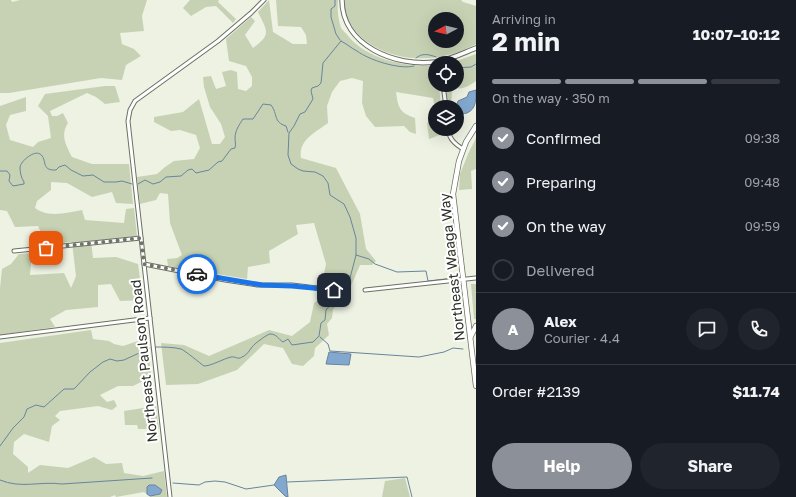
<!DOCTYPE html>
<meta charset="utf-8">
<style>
body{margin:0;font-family:"Golos Text",sans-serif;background:#20242c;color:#f1f3f6;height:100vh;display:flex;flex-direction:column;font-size:15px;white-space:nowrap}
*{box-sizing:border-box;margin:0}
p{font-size:13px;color:#9ea1a6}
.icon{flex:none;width:22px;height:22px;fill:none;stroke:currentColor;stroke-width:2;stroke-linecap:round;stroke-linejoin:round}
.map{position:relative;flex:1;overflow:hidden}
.sheet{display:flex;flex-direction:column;background:#171b24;width:320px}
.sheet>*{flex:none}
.needle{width:26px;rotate:263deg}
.fabs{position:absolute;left:428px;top:12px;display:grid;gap:8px}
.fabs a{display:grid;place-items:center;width:36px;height:36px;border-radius:50%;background:#171b24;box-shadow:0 4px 16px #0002;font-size:20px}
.pin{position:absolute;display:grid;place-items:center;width:34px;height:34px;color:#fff;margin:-17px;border-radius:8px;box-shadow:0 2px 6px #0006}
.courier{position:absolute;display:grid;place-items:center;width:40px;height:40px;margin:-20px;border:3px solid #1a73e8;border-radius:50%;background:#fff;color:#222;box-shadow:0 1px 5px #0007}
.head em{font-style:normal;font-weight:700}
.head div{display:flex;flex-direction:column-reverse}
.head{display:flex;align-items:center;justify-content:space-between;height:68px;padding:0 16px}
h1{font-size:26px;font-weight:700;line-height:30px}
.bar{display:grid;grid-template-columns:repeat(4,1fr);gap:6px 4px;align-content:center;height:48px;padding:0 16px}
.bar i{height:5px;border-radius:3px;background:#363941}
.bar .current{background:#8c9099}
.bar p{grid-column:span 4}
.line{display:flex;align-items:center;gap:10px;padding:0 16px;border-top:1px solid #363941}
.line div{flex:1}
.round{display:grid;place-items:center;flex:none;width:42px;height:42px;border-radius:21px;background:#20242c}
ol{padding:0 16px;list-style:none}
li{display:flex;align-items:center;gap:12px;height:44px}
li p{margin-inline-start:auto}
li .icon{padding:4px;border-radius:50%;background:#8c9099;color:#fff;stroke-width:4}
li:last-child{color:#9ea1a6}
li i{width:22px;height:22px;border:2px solid #363941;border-radius:50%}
.action{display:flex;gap:8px;margin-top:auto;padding:8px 16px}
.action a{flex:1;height:46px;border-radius:24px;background:#8c9099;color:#fff;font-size:16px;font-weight:700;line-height:46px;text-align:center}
.action a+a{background:#20242c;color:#f1f3f6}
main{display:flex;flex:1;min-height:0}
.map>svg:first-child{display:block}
.green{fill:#c7d2b4;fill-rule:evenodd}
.water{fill:#83a8cf;stroke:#69849d}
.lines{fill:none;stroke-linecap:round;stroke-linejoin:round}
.stream{stroke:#69849d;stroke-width:1}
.minor-casing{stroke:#6b7063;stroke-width:5}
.major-casing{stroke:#6b7063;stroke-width:5.5}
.highway-casing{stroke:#6b7063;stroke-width:6}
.minor{stroke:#fff;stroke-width:3}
.major{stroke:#fff;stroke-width:3.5}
.highway{stroke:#fff;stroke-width:4.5}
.done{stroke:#70736a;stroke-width:4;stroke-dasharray:0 7.2}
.route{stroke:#1a73e8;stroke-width:5}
.labels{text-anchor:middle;stroke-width:4;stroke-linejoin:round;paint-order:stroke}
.street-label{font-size:14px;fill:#2d2f29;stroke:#fff}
</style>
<main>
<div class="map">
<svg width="476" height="497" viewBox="0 0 476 497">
<rect width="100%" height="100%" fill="#edf2e3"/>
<g class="green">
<polygon points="0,0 11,0 12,2 20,0 147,0 142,16 144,31 120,33 122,44 134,49 141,56 126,65 122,80 101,78 9,93 0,93"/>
<polygon points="190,0 219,0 218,2 236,19 233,23 216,6 206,7 191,16 183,8"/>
<path d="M269,0L273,32L293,44H307L306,35L301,27L278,26L276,0H338C337,8 338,19 341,28C343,31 347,34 349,37C369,60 406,67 435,66V85H439L441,107H435V109L433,98L396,92C398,108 400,113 415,118L416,134L410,132L404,126L375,127L366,116L362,103L363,81L352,78L340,81L332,92L327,106L328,123C316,132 298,140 301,158L336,168L360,214L366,249L376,261L372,265H360L350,288L315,286L323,278L326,264L314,223L296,225L298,234L269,251L270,263L248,267L247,279L168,266L167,259L177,258L182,255L170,223L168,194L160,193L156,200L140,204L137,177L157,174L165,167L174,161L194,159L200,148L196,135L180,130L171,131L154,122V117L183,112L199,99L212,144H220L225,137L221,124L210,107L204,87L203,77L211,76L216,89L226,86L222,72L231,70L237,72L238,89L246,91L252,86V77L246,66L229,61L226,39L251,17L255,21L245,35L253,48C272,34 267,31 258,12Z"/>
<path d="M345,0H461L463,2L476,6V44C462,52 442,58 426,58C398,60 364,48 350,23C345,15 343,9 345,0ZM435,19H457V41H435Z"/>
<path d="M476,54V81C471,85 462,90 456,88L452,91L451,106H448L446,85H457V63H451Z"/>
<path d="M105,86H115L120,102L105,104L96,97L87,93L50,111L52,116H57L63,113L68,123C60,135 66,146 72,157L92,164H129L133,204L116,203L112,192L92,197L67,183L51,182V190L37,201L35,208C48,218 67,213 82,210L85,220L124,223L126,209L134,208L137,236L91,241L93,258L116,257L138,264L143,300L120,301L111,284L98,285V307L66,310L50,319L55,327L0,335V288L2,269L11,264L19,254L32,253L30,275L64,273L71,288L76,276L72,242L46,244L38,226L15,227L7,211L0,210V106L26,97V111L10,115L6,125L10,140L33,147L38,142L51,138L48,116L38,106L45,94Z"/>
<polygon points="435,120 435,129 444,129 445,133 429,139 427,123"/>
<polygon points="476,138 476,169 471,171 472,189 459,190 460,174 468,154"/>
<polygon points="471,284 476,284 476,319 474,319"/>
<polygon points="343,293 340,303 333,309 332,318 327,324 329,335 315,348 314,356 303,366 292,364 283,348 264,344 237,370 198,384 166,385 161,343 184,345 209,356 269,330 292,336 310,322 314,303 329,294"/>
<polygon points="91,330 93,339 109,341 114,344 123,346 147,338 152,381 145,380 133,386 118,386 100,395 107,402 114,400 117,406 112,410 98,406 60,411 55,416 60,420 52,426 49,442 24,434 14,442 13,454 28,467 28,473 40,465 68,468 94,457 106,464 122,463 124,473 143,476 164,471 167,497 151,497 144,492 116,497 115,495 110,497 0,497 0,343"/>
<polygon points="156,406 159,429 138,429 137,425 125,425 124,411"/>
<polygon points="405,478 410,497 382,497 385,481"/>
</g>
<g class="water">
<path d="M476,90C476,101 476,109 467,113C463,114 461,114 457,113L456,107L458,101L467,97L469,92Z"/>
<polygon points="329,352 351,354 349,365 326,364"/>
<polygon points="286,475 288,497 285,496 274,485 279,477"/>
<polygon points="149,485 155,485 162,490 160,494 150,496 147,494 147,487"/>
</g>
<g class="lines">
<g class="stream">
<polyline points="335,0 335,6 331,9 331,17 336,34 340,40"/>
<path d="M341,41C347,44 351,48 357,51C369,60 400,70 414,66"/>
<path d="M416,58C422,53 428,54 436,57"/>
<polyline points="457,68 471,67 476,64"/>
<path d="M0,171H7L10,175L9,181L13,186L24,184V182C21,177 20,173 20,167C21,161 34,150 40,154C48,159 40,171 56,170L59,167L65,165L71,170L83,176L93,175L104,182H116L122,181L132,184"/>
<path d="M138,184L145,180L153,184L160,182L166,177L181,176L188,170L192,169L196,173L209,170L218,162L222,161L231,149L235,148C236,144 235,142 235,138C235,131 239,125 243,119H253L263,104L271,105C278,114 273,122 286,126L288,132"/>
<polyline points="356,255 369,259 375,264 397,272 426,271 428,281 454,278"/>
<polyline points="320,337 328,344 330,351 419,357 444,352 453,348 463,349"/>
<path d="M155,347C162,347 174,347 181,349C183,349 201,364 204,366C211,366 223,359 231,357C235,356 238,360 242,357C249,354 250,348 255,344C257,342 268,334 270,334C277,334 278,339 283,342L288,339L292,345L313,342L319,336L321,323L325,320L326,310L341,293V285L350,278L356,255V238L350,217L344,204L330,195L328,183L323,176L315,172L303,171L298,169L291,164L288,155L289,133L294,126L300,114L305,112L313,99L311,91L312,88L318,86L321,83L323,63L341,41"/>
<polyline points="0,446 13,428 24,417 27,409 36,405 44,407 64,389 74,389 90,372 103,362 110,359 117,361 124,360 150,348"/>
<path d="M0,480C21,489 40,481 62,484L152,478"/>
<polyline points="287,482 407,477 412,497"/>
<polyline points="173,483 199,485 205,482 215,481 225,482 246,489 274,485"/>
</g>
<g class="minor-casing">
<g id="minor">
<polyline points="443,85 446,107"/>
<path d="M448,129C449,139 455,144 463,149"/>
<polyline points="14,251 141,238"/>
<polyline points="144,264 225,280 257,285 292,285 334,290"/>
<polyline points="365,290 476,278"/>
<polyline points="0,337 150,318"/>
<polyline points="170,497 128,121 130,110 135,101 218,41 251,13 264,0"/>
</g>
</g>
<g class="major-casing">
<path id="major" d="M342,0C342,46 396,67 435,62C450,60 463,53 476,48"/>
</g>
<g class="highway-casing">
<g id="highway">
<polyline points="476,126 466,142 459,161 453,194 476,386"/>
<polyline points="471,336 476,326"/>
</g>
</g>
<use href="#minor" class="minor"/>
<use href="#major" class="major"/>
<use href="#highway" class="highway"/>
</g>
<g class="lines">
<polyline class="done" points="46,248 141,238 144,264 197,274"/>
<polyline class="route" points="197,274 262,285 292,286 334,290"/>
</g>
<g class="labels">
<g class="street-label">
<text transform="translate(452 267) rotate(-96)" y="5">Northeast Waaga Way</text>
<text transform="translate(144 361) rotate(-96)" y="5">Northeast Paulson Road</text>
</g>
</g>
</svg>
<div class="fabs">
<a><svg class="needle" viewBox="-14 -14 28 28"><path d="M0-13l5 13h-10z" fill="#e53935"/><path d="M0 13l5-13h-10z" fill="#9ea1a6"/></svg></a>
<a><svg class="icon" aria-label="locate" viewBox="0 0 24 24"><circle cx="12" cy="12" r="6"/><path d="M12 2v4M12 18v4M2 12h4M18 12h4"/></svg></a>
<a><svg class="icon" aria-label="layers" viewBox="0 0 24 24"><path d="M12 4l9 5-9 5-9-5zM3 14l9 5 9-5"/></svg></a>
</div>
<div class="pin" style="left:46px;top:248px;background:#ea580c"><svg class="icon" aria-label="bag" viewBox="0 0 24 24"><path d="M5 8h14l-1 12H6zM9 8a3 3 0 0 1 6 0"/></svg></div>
<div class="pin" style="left:334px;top:290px;background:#1f2937"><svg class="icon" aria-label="home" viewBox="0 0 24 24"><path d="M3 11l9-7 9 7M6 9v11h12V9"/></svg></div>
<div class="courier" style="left:197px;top:274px"><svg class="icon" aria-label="car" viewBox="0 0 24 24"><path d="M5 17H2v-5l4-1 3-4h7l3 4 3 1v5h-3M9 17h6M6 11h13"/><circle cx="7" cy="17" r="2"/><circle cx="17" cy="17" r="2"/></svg></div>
</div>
<section class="sheet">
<div class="head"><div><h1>2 min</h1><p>Arriving in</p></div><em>10:07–10:12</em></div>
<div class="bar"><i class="current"></i><i class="current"></i><i class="current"></i><i></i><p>On the way · 350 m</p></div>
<ol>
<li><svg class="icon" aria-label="check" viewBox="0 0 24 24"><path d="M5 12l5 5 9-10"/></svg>Confirmed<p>09:38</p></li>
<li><svg class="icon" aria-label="check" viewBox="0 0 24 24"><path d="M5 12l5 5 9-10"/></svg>Preparing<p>09:48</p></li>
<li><svg class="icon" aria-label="check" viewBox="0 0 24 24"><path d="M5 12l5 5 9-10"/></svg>On the way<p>09:59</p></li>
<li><i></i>Delivered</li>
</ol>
<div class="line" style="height:72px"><b class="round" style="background:#8c9099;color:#fff">A</b><div><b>Alex</b><p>Courier · 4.4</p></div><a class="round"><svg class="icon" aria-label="chat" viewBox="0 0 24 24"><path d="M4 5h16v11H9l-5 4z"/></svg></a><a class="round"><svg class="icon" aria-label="phone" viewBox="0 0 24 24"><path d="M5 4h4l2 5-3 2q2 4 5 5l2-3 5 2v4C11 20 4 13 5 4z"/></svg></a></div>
<div class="line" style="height:52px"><div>Order #2139</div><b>$11.74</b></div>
<div class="action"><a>Help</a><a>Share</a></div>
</section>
</main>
